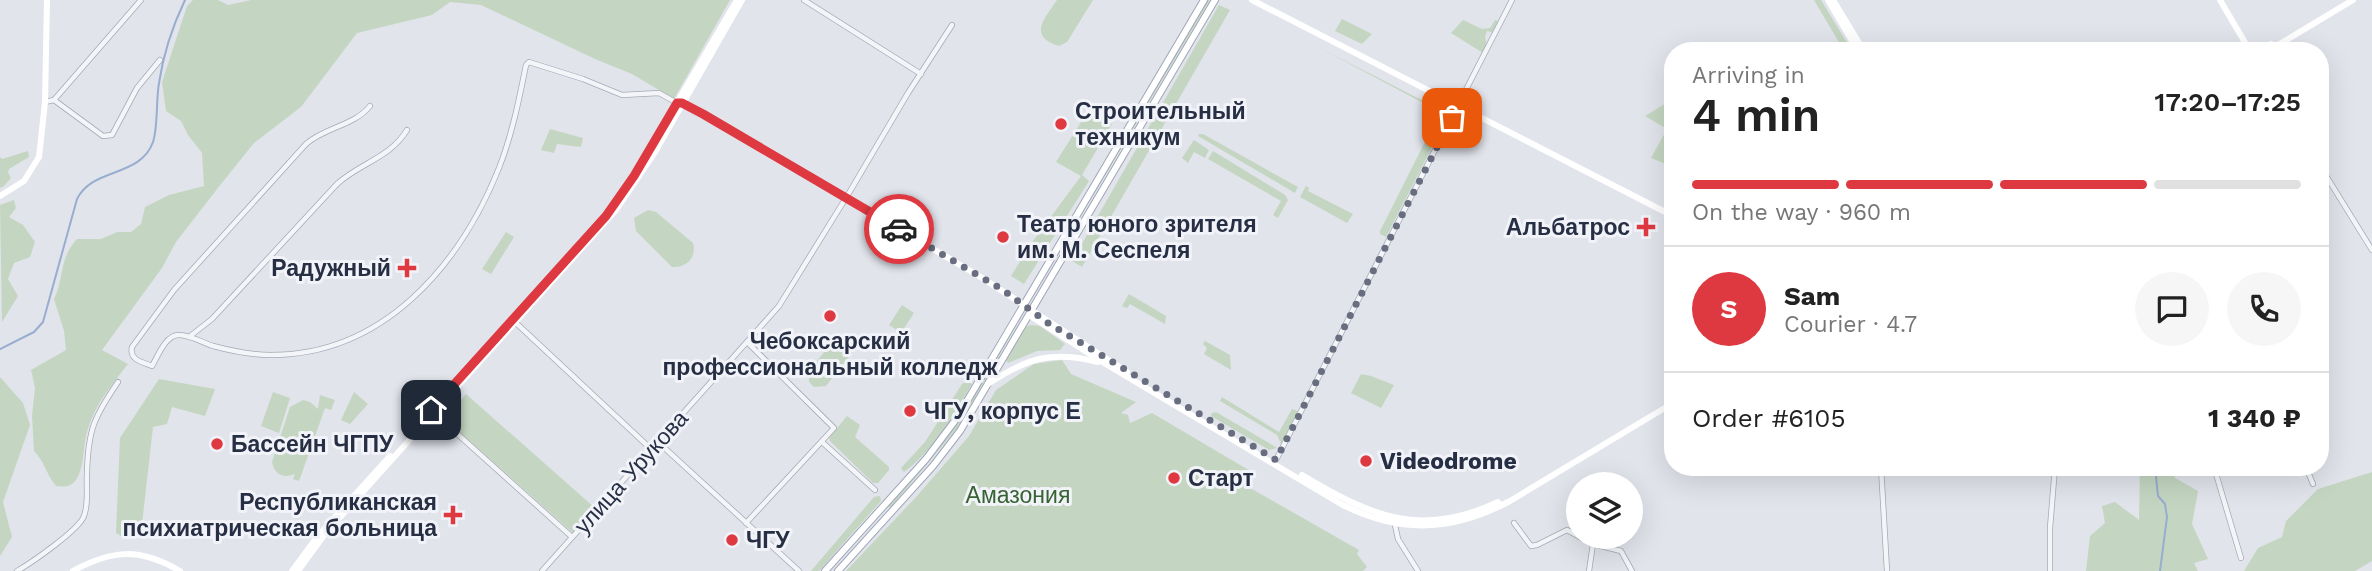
<!DOCTYPE html>
<meta charset="utf-8">
<style>
body{margin:0;font-family:"Work Sans",sans-serif;background:#f6f6f6;color:#222;height:100vh;display:flex;flex-direction:column;font-size:26px;white-space:nowrap}
*{box-sizing:border-box;margin:0}
p{font-size:23px;color:#767676}
.icon{flex:none;width:38px;height:38px;fill:none;stroke:currentColor;stroke-width:2;stroke-linecap:round;stroke-linejoin:round}
.map{position:relative;flex:1;overflow:hidden}
.details{position:absolute;left:1664px;top:42px;width:665px;height:434px;display:flex;flex-direction:column;background:#fff;border-radius:28px;box-shadow:0 7px 28px #0002}
.details>*{flex:none}
.tools{position:absolute;left:1566px;top:472px;display:grid;gap:14px}
.tools a{display:grid;place-items:center;width:77px;height:77px;border-radius:50%;background:#fff;box-shadow:0 7px 28px #0002;font-size:35px}
.pin{position:absolute;display:grid;place-items:center;width:60px;height:60px;color:#fff;margin:-30px;border-radius:14px;box-shadow:0 4px 10px #0006}
.courier{position:absolute;display:grid;place-items:center;width:70px;height:70px;margin:-35px;border:5px solid #de3941;border-radius:50%;background:#fff;color:#222;box-shadow:0 2px 9px #0007}
.overview em{font-style:normal;font-weight:600}
.overview div{display:flex;flex-direction:column-reverse}
.overview{display:flex;align-items:center;justify-content:space-between;height:119px;padding:0 28px}
h1{font-size:46px;font-weight:600;line-height:52px}
.bar{display:grid;grid-template-columns:repeat(4,1fr);gap:10px 7px;align-content:center;height:84px;padding:0 28px}
.bar i{height:9px;border-radius:5px;background:#e0e0e0}
.bar .selected{background:#de3941}
.bar p{grid-column:span 4}
.line{display:flex;align-items:center;gap:18px;padding:0 28px;border-top:2px solid #e0e0e0}
.line div{flex:1}
.round{display:grid;place-items:center;flex:none;width:74px;height:74px;border-radius:37px;background:#f6f6f6}
.map>svg:first-child{display:block}
.green{fill:#c4d6c1}
.lines{fill:none;stroke-linecap:round;stroke-linejoin:round}
.stream{stroke:#98adcf;stroke-width:2}
.street-casing{stroke:#a5aab6;stroke-width:6}
.primary-casing{stroke:#9fa6b8;stroke-width:8}
.street{stroke:#f4f5f9;stroke-width:4.5}
.secondary{stroke:#fff;stroke-width:6}
.primary{stroke:#fff;stroke-width:6}
.done{stroke:#686e7f;stroke-width:7;stroke-dasharray:0 12.6}
.route{stroke:#de3941;stroke-width:9}
.poi-dot{fill:#de3941;stroke:#f1f3f8;stroke-width:2.5}
.labels{text-anchor:middle;stroke-width:6;stroke-linejoin:round;paint-order:stroke}
.poi-label{font-size:23px;font-weight:bold;fill:#272f45;stroke:#f1f3f8;text-anchor:start}
.street-label{font-size:23px;fill:#272f45;stroke:#f1f3f8}
.park-label{font-size:23px;fill:#376233;stroke:#f1f3f8}
</style>
<div class="map">
<svg width="2372" height="571" viewBox="0 0 2372 571">
<rect width="100%" height="100%" fill="#e1e4eb"/>
<g class="green">
<path d="M193,0H218L228,5L251,0H730L674,99L632,74L595,59L481,5L450,2L432,15L357,33L301,107L254,143L221,184L176,242L162,268L102,350L128,364C110,387 93,407 86,436C83,450 84,468 76,480C70,487 65,487 56,486C46,474 45,462 34,451L32,416L35,388L31,370L66,350L64,331L54,299C65,277 58,260 77,239H101L117,232H131L141,224L145,207L169,195L204,186L202,153L188,135L181,121L166,111L162,82L187,6Z"/>
<path d="M1057,0H1093L1067,42L1059,46C1027,36 1045,18 1057,0Z"/>
<polygon points="1208,0 1210,0 1030,301"/>
<polygon points="1814,0 1821,0 1852,51 1844,51"/>
<polygon points="1219,5 1230,10 1082,267 1072,261"/>
<polygon points="1342,19 1372,34 1362,44 1335,31"/>
<polygon points="1463,20 1482,29 1490,28 1495,20 1499,22 1493,33 1487,31 1485,37 1487,45 1483,53 1451,33"/>
<polygon points="1320,48 1449,114 1386,237 1380,234 1380,231 1440,112"/>
<polygon points="1673,99 1673,167 1651,158 1667,129 1645,116"/>
<polygon points="1088,111 1112,124 1082,175 1089,181 1024,284 1011,276 1033,241 1081,176 1056,162"/>
<polygon points="550,129 583,138 581,147 557,144 554,153 541,150"/>
<polygon points="1199,134 1203,134 1298,187 1295,193 1198,136"/>
<polygon points="1194,140 1209,150 1205,158 1194,152 1188,163 1182,158"/>
<polygon points="28,151 29,157 9,169 8,172 11,178 4,186 0,188 0,157 2,159"/>
<polygon points="1213,151 1285,195 1288,200 1278,218 1273,215 1281,201 1208,159"/>
<polygon points="1306,186 1309,188 1308,191 1353,214 1347,223 1300,197"/>
<polygon points="14,200 16,208 9,217 23,225 35,242 30,257 14,263 8,279 18,296 2,322 0,205"/>
<path d="M648,210L656,212L693,243C697,258 686,268 672,267L636,231L634,218Z"/>
<polygon points="506,232 514,237 491,274 482,269"/>
<polygon points="1129,294 1166,316 1165,324 1130,304 1127,308 1122,306"/>
<polygon points="902,305 914,313 901,333 889,325"/>
<polygon points="1018,322 959,426 890,508 888,506 935,454 957,424"/>
<polygon points="1030,325 1040,326 1065,344 1060,350 1037,351 1008,363 1006,360 1026,327"/>
<polygon points="842,337 850,340 853,348 852,353 826,386 814,387 809,382 809,371 833,341"/>
<polygon points="1205,341 1230,355 1231,370 1204,354 1207,348 1203,344"/>
<polygon points="1062,360 1071,374 1136,402 1121,413 1128,415 1130,423 1152,413 1252,472 1245,485 1359,550 1357,554 1367,567 1363,571 846,571 917,496 969,436 996,390 1034,364"/>
<polygon points="1361,374 1371,376 1394,385 1381,408 1351,393"/>
<polygon points="0,377 23,403 30,425 3,502 12,537 0,556"/>
<polygon points="159,379 215,389 205,416 172,407 167,424 153,427 141,533 126,539 116,533 120,438"/>
<path d="M967,381L972,384C954,415 933,451 904,472L901,468L925,442L962,384Z"/>
<polygon points="273,392 290,398 279,433 261,426"/>
<polygon points="354,392 368,404 350,424 341,420"/>
<polygon points="466,394 595,508 573,533 445,419"/>
<path d="M320,395L335,400L331,410L325,408L299,481L293,479L295,474C283,479 274,474 272,462L290,407L303,400L310,402L318,409Z"/>
<polygon points="1222,397 1279,432 1292,409 1298,411 1281,444 1277,435 1220,401"/>
<polygon points="1216,412 1274,446 1277,448 1269,450 1211,416 1212,413"/>
<polygon points="847,416 860,425 855,437 889,467 889,470 878,483 873,483 830,441 829,438"/>
<polygon points="2140,467 2171,467 2175,478 2198,491 2192,524 2208,559 2194,563 2198,571 2086,571 2090,536 2105,523 2102,506 2115,502 2139,520"/>
<polygon points="2372,472 2372,561 2355,571 2244,571 2258,548 2282,537 2286,521 2318,489"/>
<polygon points="880,496 881,501 819,571 811,571 874,497"/>
</g>
<g class="lines">
<g class="stream">
<path d="M0,349L34,332L43,322L77,199C93,167 140,178 153,142C158,128 156,99 159,83C163,56 173,25 185,0"/>
<polyline points="2155,467 2158,496 2165,504 2167,517 2160,571"/>
</g>
<g class="street-casing">
<g id="street">
<polyline points="804,0 921,74"/>
<polyline points="54,100 103,136 112,135 137,88 160,60"/>
<polyline points="45,102 54,100 141,0"/>
<path d="M370,106C354,126 325,127 306,144L174,290L132,347C129,360 142,362 152,366C158,356 165,336 178,335C189,334 203,343 213,346C232,351 252,355 271,355C384,355 460,265 499,168C512,135 519,100 526,65L529,62L583,79L622,95L659,93L677,103"/>
<polyline points="2320,166 2372,250"/>
<polyline points="846,198 908,93 952,25"/>
<polyline points="515,322 651,449"/>
<path d="M189,337L212,319L337,184C360,163 390,158 407,130"/>
<polyline points="434,413 572,537"/>
<polyline points="658,442 799,571"/>
<polyline points="822,442 875,490"/>
<polyline points="1276,460 1512,0"/>
<polyline points="1881,467 1887,571"/>
<polyline points="2214,467 2241,558"/>
<polyline points="2306,467 2313,484"/>
<polyline points="746,523 834,428 747,342"/>
<polyline points="1514,523 1531,546 1537,545 1567,530 1593,544 1621,551 1632,571"/>
<polyline points="1395,525 1398,539 1418,571"/>
<path d="M17,571C31,563 79,530 84,516C89,503 86,487 87,473C88,430 94,417 118,382"/>
<polyline points="542,571 779,306 844,201"/>
<polyline points="1589,571 1593,544"/>
<polyline points="2050,571 2050,528 2055,467"/>
</g>
</g>
<g class="primary-casing">
<g id="primary">
<polyline points="825,571 926,459 957,418 1204,0"/>
<polyline points="838,571 933,466 960,431 1215,0"/>
</g>
</g>
<use href="#street" class="street"/>
<g class="secondary">
<polyline points="1252,0 1673,216"/>
<polyline points="1828,0 1858,51"/>
<polyline points="1833,0 1864,51"/>
<polyline points="2220,0 2250,51"/>
<polyline points="2260,51 2271,44"/>
<polyline points="2268,51 2353,0"/>
<polyline points="679,103 698,111 979,276 1024,305"/>
<polyline points="0,196 24,181 39,157 45,102 47,0"/>
<polyline points="607,214 634,176 737,0"/>
<polyline points="1031,310 1127,372"/>
<path d="M1029,315L1104,363L1341,504C1399,534 1452,532 1510,501L1673,403"/>
<path d="M988,384C1027,358 1052,350 1098,362"/>
<polyline points="441,399 476,360"/>
<path d="M1302,475C1371,516 1420,539 1498,502"/>
<path d="M73,571C113,549 140,548 180,571"/>
<polyline points="292,571 317,537 390,456"/>
<polyline points="298,571 325,534 616,210 655,152 742,0"/>
</g>
<use href="#primary" class="primary"/>
</g>
<g class="lines">
<polyline class="done" points="899,229 1003,290 1048,323 1276,460 1452,118"/>
<polyline class="route" points="431,410 606,216 634,176 677,103 682,103 703,114 899,229"/>
</g>
<g class="poi-dot">
<circle cx="1061" cy="124" r="7"/>
<path d="M1642.5 216.5h7v7h7v7h-7v7h-7v-7h-7v-7h7z"/>
<circle cx="1003" cy="237" r="7"/>
<path d="M403.5 257.5h7v7h7v7h-7v7h-7v-7h-7v-7h7z"/>
<circle cx="830" cy="316" r="7"/>
<circle cx="910" cy="411" r="7"/>
<circle cx="217" cy="444" r="7"/>
<circle cx="1366" cy="461" r="7"/>
<circle cx="1174" cy="478" r="7"/>
<path d="M449.5 504.5h7v7h7v7h-7v7h-7v-7h-7v-7h7z"/>
<circle cx="732" cy="540" r="7"/>
</g>
<g class="labels">
<g class="poi-label">
<text x="1075" y="119">Строительный<tspan x="1075" dy="26">техникум</tspan></text>
<text x="1017" y="232">Театр юного зрителя<tspan x="1017" dy="26">им. М. Сеспеля</tspan></text>
<text x="1630" y="235" text-anchor="end">Альбатрос</text>
<text x="391" y="276" text-anchor="end">Радужный</text>
<text x="830" y="349" text-anchor="middle">Чебоксарский<tspan x="830" dy="26">профессиональный колледж</tspan></text>
<text x="924" y="419">ЧГУ, корпус Е</text>
<text x="231" y="452">Бассейн ЧГПУ</text>
<text x="1380" y="469">Videodrome</text>
<text x="1188" y="486">Старт</text>
<text x="437" y="510" text-anchor="end">Республиканская<tspan x="437" dy="26">психиатрическая больница</tspan></text>
<text x="746" y="548">ЧГУ</text>
</g>
<g class="street-label">
<text transform="translate(631 472) rotate(-48)" y="8">улица Урукова</text>
</g>
<g class="park-label">
<text x="1018" y="503">Амазония</text>
</g>
</g>
</svg>
<div class="tools">
<a><svg class="icon" aria-label="layers" viewBox="0 0 24 24"><path d="M12 4l9 5-9 5-9-5zM3 14l9 5 9-5"/></svg></a>
</div>
<div class="pin" style="left:1452px;top:118px;background:#ea580c"><svg class="icon" aria-label="bag" viewBox="0 0 24 24"><path d="M5 8h14l-1 12H6zM9 8a3 3 0 0 1 6 0"/></svg></div>
<div class="pin" style="left:431px;top:410px;background:#1f2937"><svg class="icon" aria-label="home" viewBox="0 0 24 24"><path d="M3 11l9-7 9 7M6 9v11h12V9"/></svg></div>
<div class="courier" style="left:899px;top:229px"><svg class="icon" aria-label="car" viewBox="0 0 24 24"><path d="M5 17H2v-5l4-1 3-4h7l3 4 3 1v5h-3M9 17h6M6 11h13"/><circle cx="7" cy="17" r="2"/><circle cx="17" cy="17" r="2"/></svg></div>
<section class="details">
<div class="overview"><div><h1>4 min</h1><p>Arriving in</p></div><em>17:20–17:25</em></div>
<div class="bar"><i class="selected"></i><i class="selected"></i><i class="selected"></i><i></i><p>On the way · 960 m</p></div>
<div class="line" style="height:126px"><b class="round" style="background:#de3941;color:#fff">S</b><div><b>Sam</b><p>Courier · 4.7</p></div><a class="round"><svg class="icon" aria-label="chat" viewBox="0 0 24 24"><path d="M4 5h16v11H9l-5 4z"/></svg></a><a class="round"><svg class="icon" aria-label="phone" viewBox="0 0 24 24"><path d="M5 4h4l2 5-3 2q2 4 5 5l2-3 5 2v4C11 20 4 13 5 4z"/></svg></a></div>
<div class="line" style="height:91px"><div>Order #6105</div><b>1 340 ₽</b></div>
</section>
</div>
